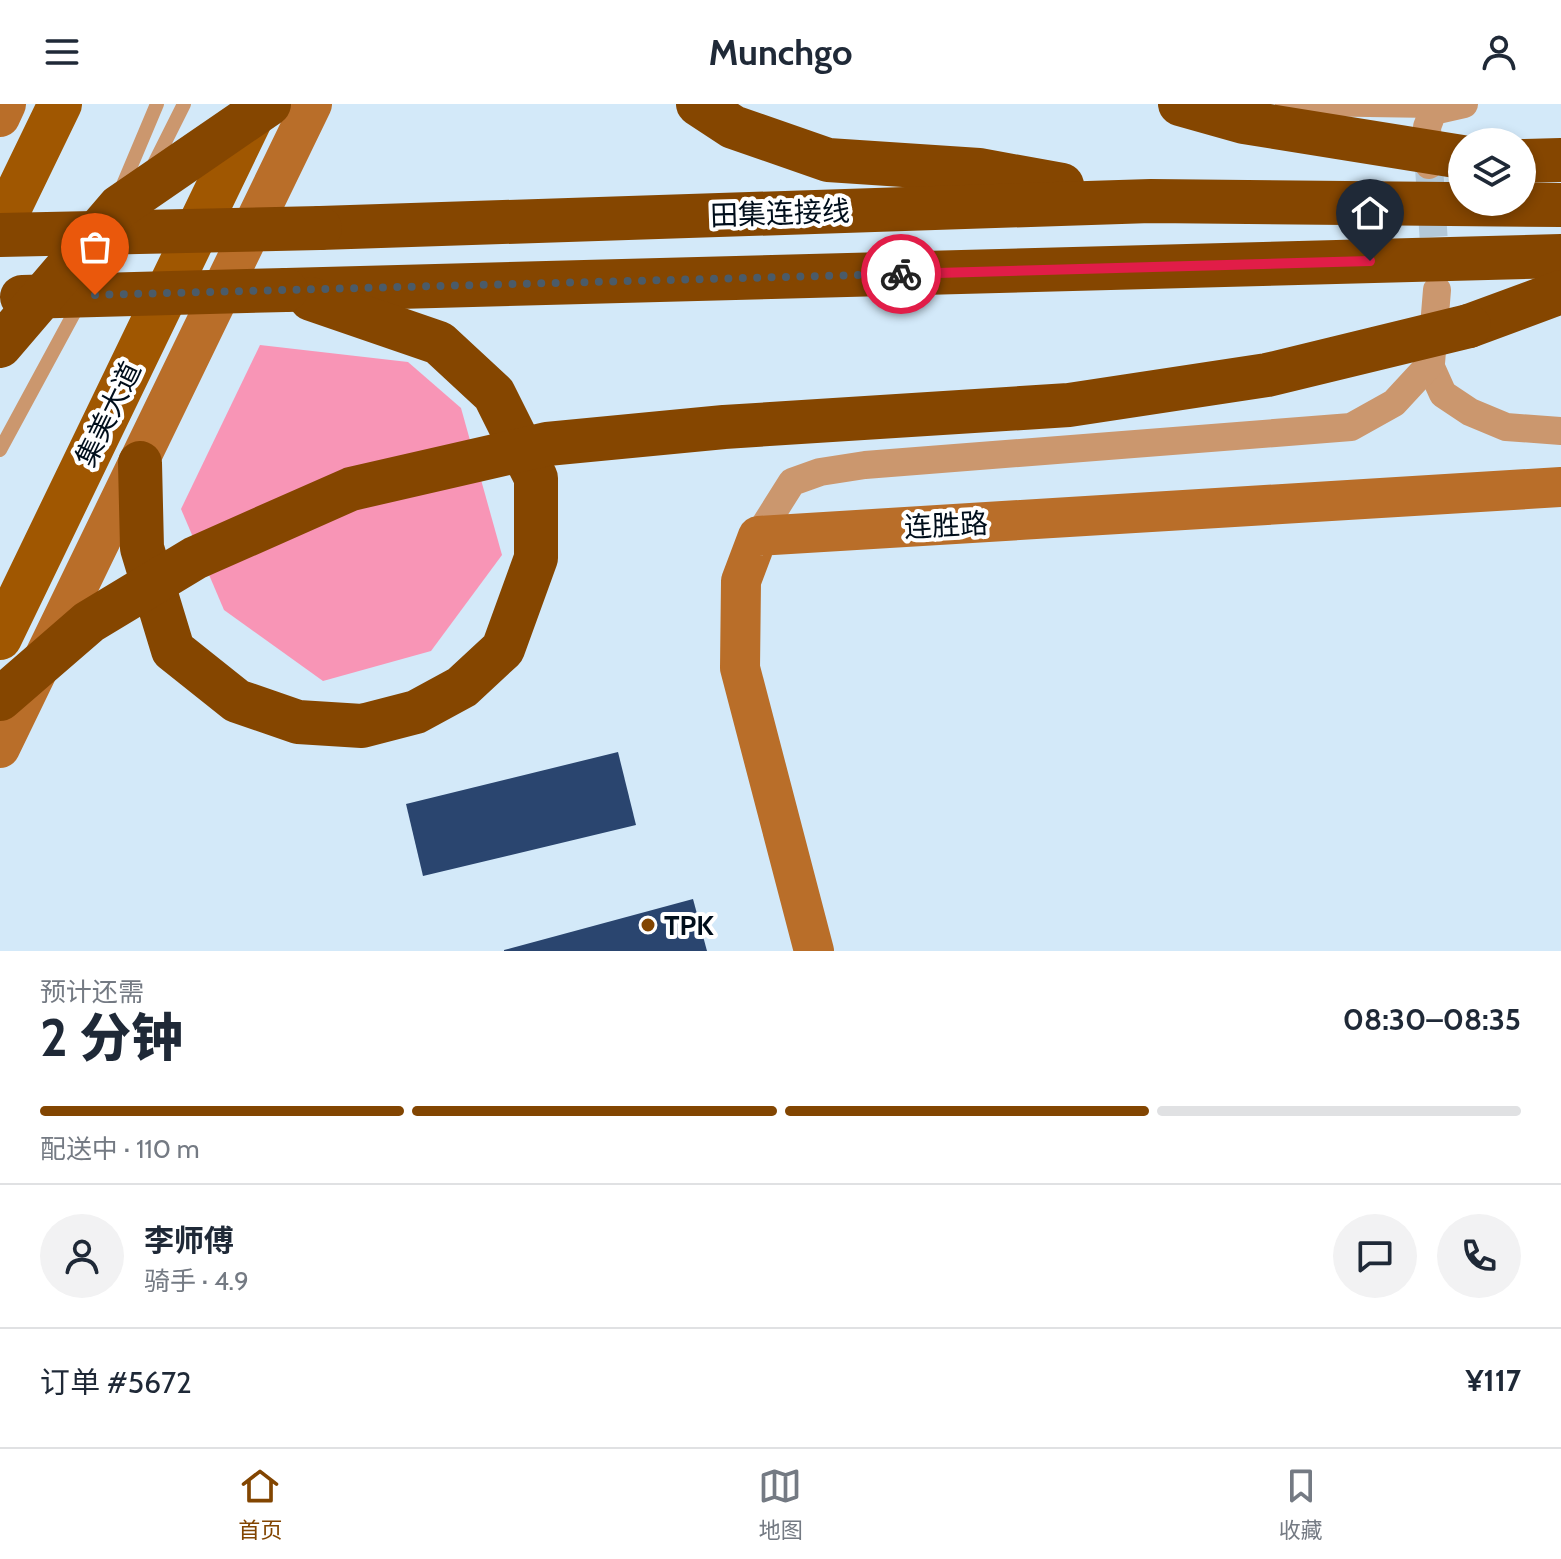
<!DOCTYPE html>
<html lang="zh">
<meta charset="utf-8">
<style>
body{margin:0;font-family:Cabin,"Noto Sans SC",sans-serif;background:#f2f2f3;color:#1f2937;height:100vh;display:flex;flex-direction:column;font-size:30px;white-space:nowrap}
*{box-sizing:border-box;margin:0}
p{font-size:26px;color:#747a83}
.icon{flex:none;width:44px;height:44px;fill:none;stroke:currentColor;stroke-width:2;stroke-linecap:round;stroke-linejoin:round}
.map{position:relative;height:847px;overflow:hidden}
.sheet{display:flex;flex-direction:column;background:#fff;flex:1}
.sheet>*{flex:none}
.fabs{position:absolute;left:1448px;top:24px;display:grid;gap:16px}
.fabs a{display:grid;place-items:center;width:88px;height:88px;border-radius:50%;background:#fff;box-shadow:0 4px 12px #0003;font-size:40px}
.pin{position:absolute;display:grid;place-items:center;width:68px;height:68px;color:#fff;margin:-82px -34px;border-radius:50% 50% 50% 0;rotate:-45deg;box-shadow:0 0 8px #0007}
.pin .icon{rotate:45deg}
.courier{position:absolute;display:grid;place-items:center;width:80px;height:80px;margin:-40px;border:6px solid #e11d48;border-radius:50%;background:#fff;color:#222;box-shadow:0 2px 10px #0007}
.summary em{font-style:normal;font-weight:800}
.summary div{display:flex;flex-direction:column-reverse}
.summary{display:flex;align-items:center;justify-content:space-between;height:136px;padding:0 40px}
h1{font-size:52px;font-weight:800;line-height:60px}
.bar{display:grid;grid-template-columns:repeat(4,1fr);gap:12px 8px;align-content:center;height:96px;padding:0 40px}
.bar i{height:10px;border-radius:6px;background:#e0e1e3}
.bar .on{background:#824501}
.bar p{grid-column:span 4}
.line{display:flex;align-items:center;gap:20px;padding:0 40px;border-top:2px solid #e0e1e3}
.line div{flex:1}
.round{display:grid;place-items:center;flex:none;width:84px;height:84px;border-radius:42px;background:#f2f2f3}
header{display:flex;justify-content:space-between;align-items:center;height:104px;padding:0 40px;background:#fff;font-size:36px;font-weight:800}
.menu{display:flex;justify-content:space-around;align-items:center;height:112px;border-top:2px solid #e0e1e3;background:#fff;font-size:22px;color:#747a83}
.menu a{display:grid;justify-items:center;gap:4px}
.menu .on{color:#824501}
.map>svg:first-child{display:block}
.forest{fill:#f895b6}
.building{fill:#2a456f}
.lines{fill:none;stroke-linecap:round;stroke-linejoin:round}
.street-tunnel{stroke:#b3c8d8;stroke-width:28;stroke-dasharray:28 14;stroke-linecap:butt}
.lane{stroke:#cb976e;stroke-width:14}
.street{stroke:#cb976e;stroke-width:28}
.secondary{stroke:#b96e29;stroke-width:40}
.primary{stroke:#a05701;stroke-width:44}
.highway{stroke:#854600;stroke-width:44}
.highway-bridge{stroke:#854600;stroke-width:44}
.done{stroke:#4a5b69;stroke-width:8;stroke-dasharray:0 14.4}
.route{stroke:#e11d48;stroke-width:10}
.poi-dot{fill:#824501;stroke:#fff;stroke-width:3}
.labels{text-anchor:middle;stroke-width:8;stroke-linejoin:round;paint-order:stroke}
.street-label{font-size:28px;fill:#000e1b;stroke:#fff}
.poi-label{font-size:28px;font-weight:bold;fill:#000e1b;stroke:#fff;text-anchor:start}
</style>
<header><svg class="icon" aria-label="menu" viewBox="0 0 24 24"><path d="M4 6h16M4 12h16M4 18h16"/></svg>Munchgo<svg class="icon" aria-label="person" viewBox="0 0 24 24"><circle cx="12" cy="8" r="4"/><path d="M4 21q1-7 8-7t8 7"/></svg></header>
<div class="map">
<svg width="1561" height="847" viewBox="0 0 1561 847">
<rect width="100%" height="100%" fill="#d3e9f9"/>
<polygon class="forest" points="260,241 408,258 461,304 502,451 431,547 323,577 224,506 181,405"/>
<g class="building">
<polygon points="618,648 636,721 423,772 406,700"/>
<polygon points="693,795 707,847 504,847 504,846"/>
</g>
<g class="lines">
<polyline class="street-tunnel" points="1429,63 1436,170"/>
<g class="lane">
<polyline points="1282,0 1305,5 1433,7"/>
<polyline points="152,64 184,0"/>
<polyline points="120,88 157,0"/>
<polyline points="0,346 112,139"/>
</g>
<g class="street">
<polyline points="1429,61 1427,23 1433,7 1464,0"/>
<polyline points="1430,261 1443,290 1470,308 1506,323 1561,327"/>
<polyline points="758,432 792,378 820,368 865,361 1351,323 1394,299 1431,259 1437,186"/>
</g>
<g class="secondary">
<polyline points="0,13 6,0"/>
<polyline points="0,644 312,0"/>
<polyline points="814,847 740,564 741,477 758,432 1561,383"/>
</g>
<g class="primary">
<polyline points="0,124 60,0"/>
<polyline points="0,534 258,0"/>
</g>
<g class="highway">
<polyline points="698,0 733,23 828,56 979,66 1062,81"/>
<polyline points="1522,57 1561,56"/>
<polyline points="320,124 1151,97 1561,101"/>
<polyline points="286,186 1561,152"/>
<polyline points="1469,222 1561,188"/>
<polyline points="140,359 142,444 173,546 237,597 298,618 362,622 416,608 462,583 503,545 536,454 536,374 494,290 439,239 311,195"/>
</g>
<g class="highway-bridge">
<polyline points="1180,0 1244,18 1462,53"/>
<polyline points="0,131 320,124"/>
<polyline points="22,193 286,186"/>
<polyline points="0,242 119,103 269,0"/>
<polyline points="0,595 89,518 195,454 351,385 547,340 724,323 1069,301 1267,271 1469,222"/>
</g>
</g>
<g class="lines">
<polyline class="done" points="95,191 901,170"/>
<polyline class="route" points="901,170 1370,157"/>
</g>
<circle class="poi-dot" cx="648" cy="821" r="8"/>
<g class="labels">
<g class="street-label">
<text transform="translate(780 109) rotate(-2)" y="10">田集连接线</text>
<text transform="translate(108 310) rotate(-64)" y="10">集美大道</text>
<text transform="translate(946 421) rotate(-3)" y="10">连胜路</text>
</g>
<g class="poi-label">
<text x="664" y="831">TPK</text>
</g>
</g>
</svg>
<div class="fabs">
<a><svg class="icon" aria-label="layers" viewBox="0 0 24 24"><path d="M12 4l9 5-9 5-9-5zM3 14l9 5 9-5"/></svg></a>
</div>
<div class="pin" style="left:95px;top:191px;background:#ea580c"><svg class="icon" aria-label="bag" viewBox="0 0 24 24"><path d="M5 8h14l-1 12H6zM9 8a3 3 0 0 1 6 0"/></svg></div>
<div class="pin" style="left:1370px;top:157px;background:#1f2937"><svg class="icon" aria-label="home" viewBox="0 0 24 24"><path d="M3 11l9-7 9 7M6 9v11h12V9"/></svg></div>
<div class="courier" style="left:901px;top:170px"><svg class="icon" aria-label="bike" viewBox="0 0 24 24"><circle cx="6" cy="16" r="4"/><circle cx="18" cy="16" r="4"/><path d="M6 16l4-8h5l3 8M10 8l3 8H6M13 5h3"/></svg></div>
</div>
<section class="sheet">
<div class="summary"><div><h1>2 分钟</h1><p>预计还需</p></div><em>08:30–08:35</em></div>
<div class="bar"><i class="on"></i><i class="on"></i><i class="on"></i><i></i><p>配送中 · 110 m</p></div>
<div class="line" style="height:144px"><a class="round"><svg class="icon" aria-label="person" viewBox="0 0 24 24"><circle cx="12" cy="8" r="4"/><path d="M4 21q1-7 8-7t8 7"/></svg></a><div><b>李师傅</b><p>骑手 · 4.9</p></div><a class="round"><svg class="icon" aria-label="chat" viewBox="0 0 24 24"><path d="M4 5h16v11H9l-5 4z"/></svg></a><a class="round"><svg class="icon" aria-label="phone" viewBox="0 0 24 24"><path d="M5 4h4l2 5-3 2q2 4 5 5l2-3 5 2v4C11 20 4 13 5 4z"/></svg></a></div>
<div class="line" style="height:104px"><div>订单 #5672</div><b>¥117</b></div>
</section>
<nav class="menu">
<a class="on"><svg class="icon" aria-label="home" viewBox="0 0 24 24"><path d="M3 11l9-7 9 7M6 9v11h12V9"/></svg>首页</a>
<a><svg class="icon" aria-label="map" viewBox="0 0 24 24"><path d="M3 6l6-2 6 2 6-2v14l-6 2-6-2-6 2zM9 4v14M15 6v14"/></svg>地图</a>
<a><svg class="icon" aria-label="saved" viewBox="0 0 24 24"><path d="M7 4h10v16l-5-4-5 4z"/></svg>收藏</a>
</nav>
